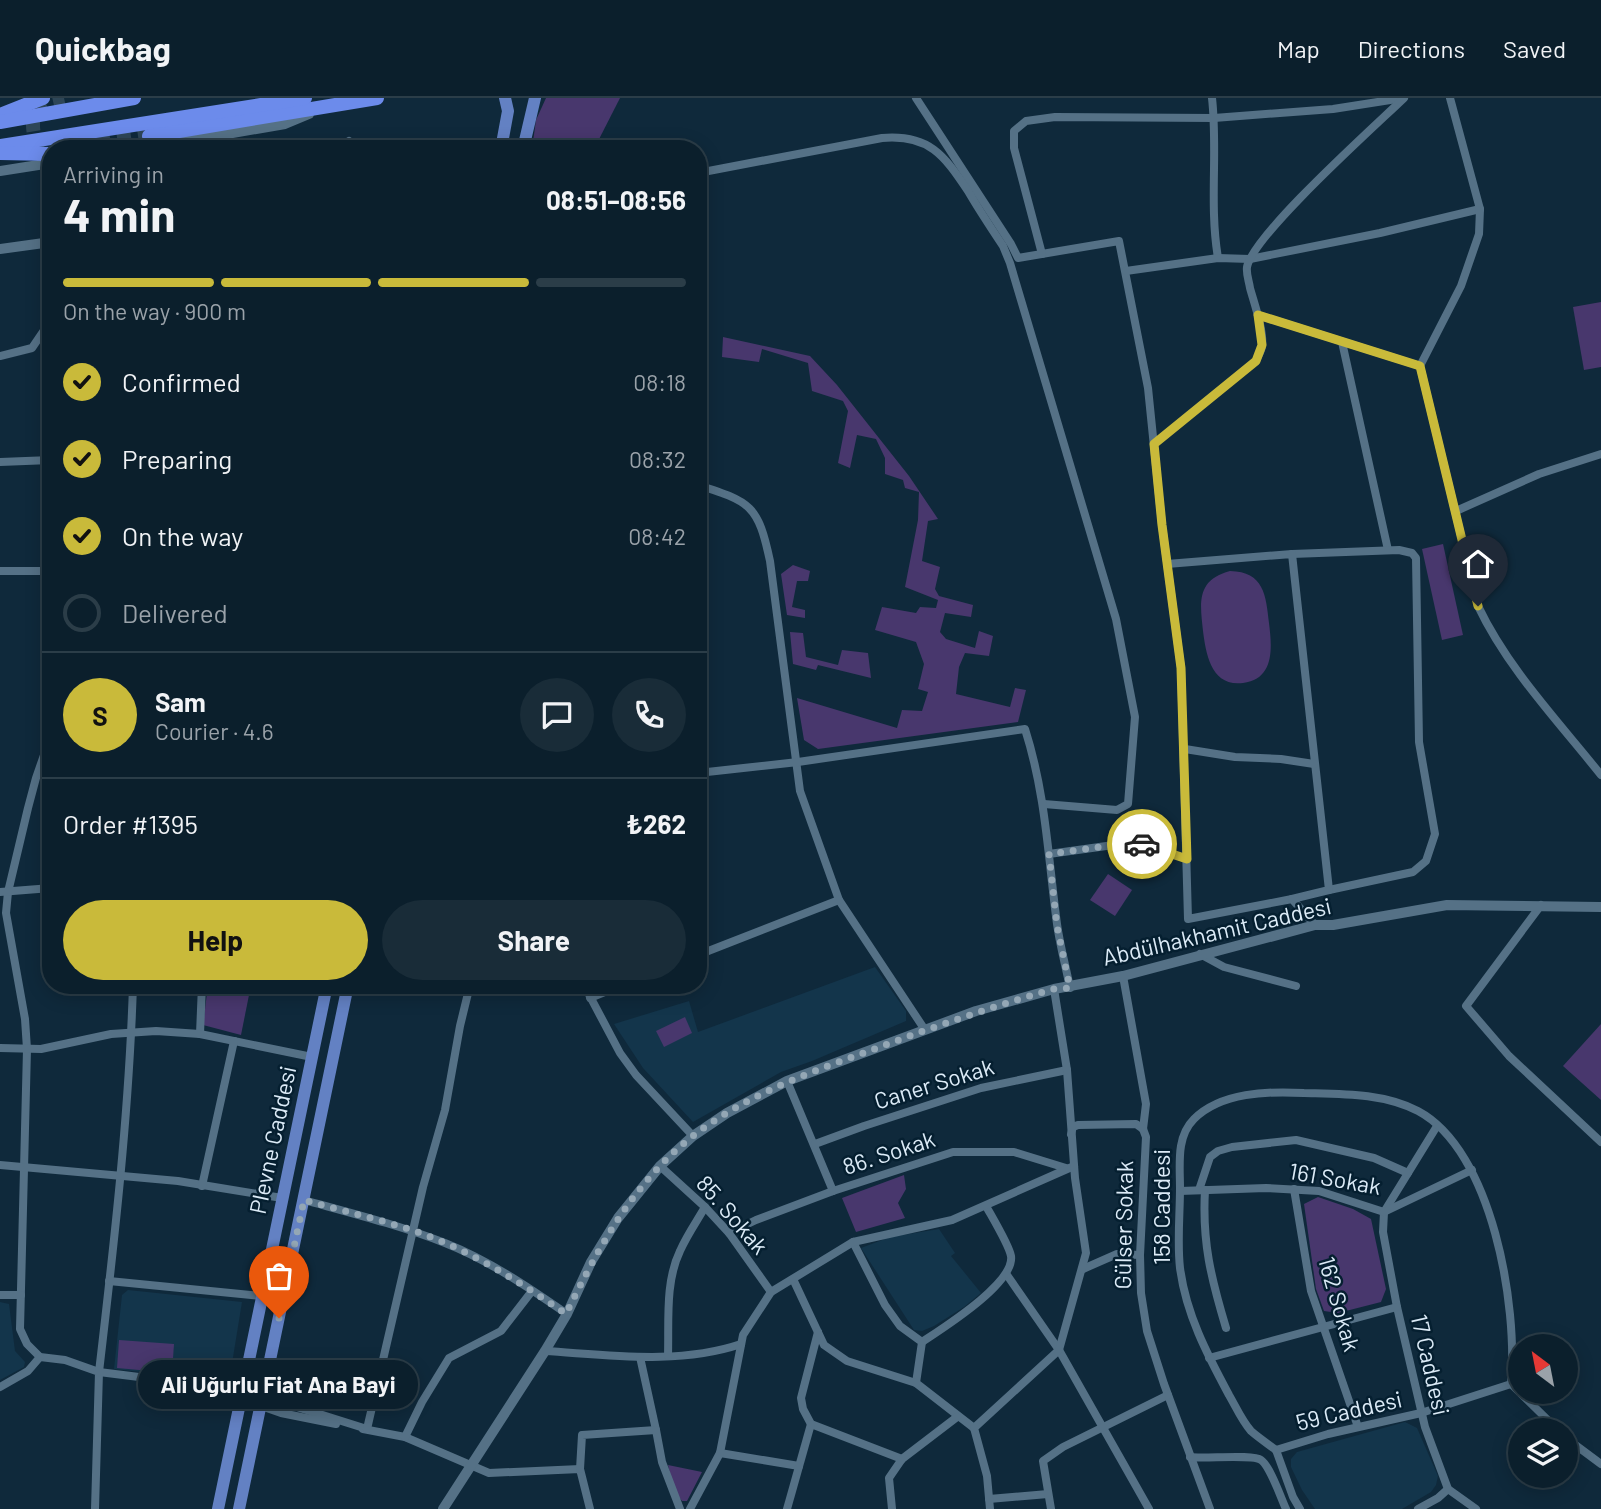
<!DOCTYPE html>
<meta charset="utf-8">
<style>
body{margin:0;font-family:Barlow,sans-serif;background:#192c38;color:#f1f3f6;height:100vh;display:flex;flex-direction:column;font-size:26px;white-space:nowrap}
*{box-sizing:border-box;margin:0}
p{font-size:23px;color:#9aa2a9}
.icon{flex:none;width:38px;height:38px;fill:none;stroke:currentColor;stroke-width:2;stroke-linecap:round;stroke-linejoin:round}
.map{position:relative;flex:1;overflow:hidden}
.side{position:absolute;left:42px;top:42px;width:665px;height:854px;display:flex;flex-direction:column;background:#0b1f2c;border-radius:28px;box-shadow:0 4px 18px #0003,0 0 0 2px #2b3d48}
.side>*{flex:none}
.needle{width:46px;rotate:328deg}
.tools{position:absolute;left:1508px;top:1236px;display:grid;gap:14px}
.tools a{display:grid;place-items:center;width:70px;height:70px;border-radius:50%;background:#0b1f2c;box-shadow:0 4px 18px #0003,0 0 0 2px #2b3d48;font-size:35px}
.pin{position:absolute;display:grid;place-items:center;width:60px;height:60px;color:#fff;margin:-72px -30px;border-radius:50% 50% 50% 0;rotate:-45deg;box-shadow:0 0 7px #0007}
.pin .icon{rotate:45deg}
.courier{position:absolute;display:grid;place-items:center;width:70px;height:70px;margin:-35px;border:5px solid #c9ba3a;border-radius:50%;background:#fff;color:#222;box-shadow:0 2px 9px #0007}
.bubble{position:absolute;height:49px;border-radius:24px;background:#0b1f2c;box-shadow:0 4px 18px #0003,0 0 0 2px #2b3d48;font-size:23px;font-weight:700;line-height:49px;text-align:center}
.head em{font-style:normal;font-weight:700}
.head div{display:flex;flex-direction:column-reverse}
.head{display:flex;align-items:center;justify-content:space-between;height:119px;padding:0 21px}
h1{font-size:46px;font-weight:700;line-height:52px}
.bar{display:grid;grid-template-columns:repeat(4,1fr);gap:10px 7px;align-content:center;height:84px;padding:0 21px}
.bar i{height:9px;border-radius:5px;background:#2b3d48}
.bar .selected{background:#c9ba3a}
.bar p{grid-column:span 4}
.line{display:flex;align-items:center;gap:18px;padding:0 21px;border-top:2px solid #2b3d48}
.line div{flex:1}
.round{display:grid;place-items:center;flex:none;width:74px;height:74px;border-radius:37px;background:#192c38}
ol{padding:0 21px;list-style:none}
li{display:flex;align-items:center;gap:21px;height:77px}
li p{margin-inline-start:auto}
li .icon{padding:7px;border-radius:50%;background:#c9ba3a;color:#111;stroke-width:4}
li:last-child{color:#9aa2a9}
li i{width:38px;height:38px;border:4px solid #2b3d48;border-radius:50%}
.primary-button{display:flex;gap:14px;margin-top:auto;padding:14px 21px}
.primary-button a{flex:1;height:80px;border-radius:42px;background:#c9ba3a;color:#111;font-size:28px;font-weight:700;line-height:80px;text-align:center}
.primary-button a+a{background:#192c38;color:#f1f3f6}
header{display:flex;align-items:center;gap:42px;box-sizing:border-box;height:98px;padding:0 35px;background:#0b1f2c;border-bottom:2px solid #2b3d48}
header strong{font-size:33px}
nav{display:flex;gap:38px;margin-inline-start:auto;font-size:24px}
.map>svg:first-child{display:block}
.built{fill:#13354b}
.green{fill:#48376d}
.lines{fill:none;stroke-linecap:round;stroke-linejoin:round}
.highway-tunnel{stroke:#2e4657;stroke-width:14;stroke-dasharray:14 7;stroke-linecap:butt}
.street{stroke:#557186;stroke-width:8}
.secondary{stroke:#557186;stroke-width:10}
.primary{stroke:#6381c3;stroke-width:12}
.highway{stroke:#6c8beb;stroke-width:14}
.done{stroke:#94a7b5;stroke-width:7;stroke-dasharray:0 12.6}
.route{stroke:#c9ba3a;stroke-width:9}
.labels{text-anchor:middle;stroke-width:5;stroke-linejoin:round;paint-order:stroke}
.street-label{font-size:23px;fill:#dcebf7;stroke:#051f30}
</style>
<header>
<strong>Quickbag</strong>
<nav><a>Map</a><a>Directions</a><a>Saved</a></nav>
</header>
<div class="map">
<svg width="1601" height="1411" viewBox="0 0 1601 1411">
<rect width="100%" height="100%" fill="#0f293b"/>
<g class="built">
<polygon points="875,869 906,913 906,923 812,963 781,974 693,1024 643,970 614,926 689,903 698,934"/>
<polygon points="939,1131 955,1155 951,1158 981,1195 964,1209 934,1228 922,1233 914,1232 861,1150 890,1139"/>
<polygon points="128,1192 242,1204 229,1284 114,1271 122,1197"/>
<polygon points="0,1204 9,1206 15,1253 25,1264 24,1269 0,1282"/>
<polygon points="1405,1324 1417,1330 1438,1378 1436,1387 1431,1394 1402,1411 1315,1411 1302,1392 1291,1369 1291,1361 1297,1354"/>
</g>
<g class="green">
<polygon points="546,0 620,0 594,51 532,51 536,22"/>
<polygon points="1601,204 1601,269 1584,272 1573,209"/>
<polygon points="723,239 810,258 837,287 909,378 938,421 928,423 922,463 940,469 935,491 939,498 973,507 971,519 945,515 940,534 946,541 975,550 979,533 993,538 989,558 965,555 959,569 956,596 1010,609 1015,590 1026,592 1018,624 818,651 804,642 797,600 897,630 902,612 922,613 928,594 918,591 924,566 916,544 875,532 882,509 916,515 920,509 936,510 938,502 905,489 918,422 919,394 905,390 903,382 885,376 885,360 876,341 857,337 850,370 838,365 848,313 843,303 812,293 808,265 762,251 759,264 722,259"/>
<polygon points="1443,446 1463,537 1442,542 1422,451"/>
<polygon points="793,467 810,473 808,483 797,483 792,509 805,512 805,520 787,517 781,476"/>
<path d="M1230,473C1264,474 1266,497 1269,525C1272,549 1275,581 1243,585C1211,589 1206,556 1203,533C1200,505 1196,482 1230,473Z"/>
<polygon points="790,534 803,535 806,559 838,567 842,552 868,555 871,580 818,567 816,572 793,566"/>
<polygon points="1108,776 1132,792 1115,818 1090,802"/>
<polygon points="208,887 251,887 241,937 203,927"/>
<polygon points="685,919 692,935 664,949 656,933"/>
<polygon points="1601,926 1601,1002 1563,968"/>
<polygon points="904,1077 906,1091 898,1105 905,1120 856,1134 842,1100"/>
<polygon points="1318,1099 1353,1111 1371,1121 1386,1191 1381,1204 1338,1215 1324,1213 1316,1191 1304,1106"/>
<polygon points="119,1242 174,1246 172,1275 117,1270"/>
<path d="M668,1367L702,1374L687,1403H682C673,1393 671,1380 668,1367Z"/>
</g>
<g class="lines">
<g class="highway-tunnel">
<path d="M43,51L39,49C31,34 30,17 42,5L64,0"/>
<polyline points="55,51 149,38"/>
</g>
<g class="street">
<polyline points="916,0 1011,146 1018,160 1119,143 1148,290 1162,427 1181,570 1188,821 1292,801 1315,827"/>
<path d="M1212,0C1218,53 1209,107 1218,160"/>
<polyline points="349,43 355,51"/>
<path d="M698,75L882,40C929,36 944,57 968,93C979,112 991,130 1003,148L1010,165L1116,521L1135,619L1128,706L1117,712L1044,706"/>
<polyline points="698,139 702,140 698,144"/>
<polyline points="1042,156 1014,50 1014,33 1026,23 1055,19 1214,20 1333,11 1403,0"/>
<polyline points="1126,173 1218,160 1250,161 1380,135 1480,111"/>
<polyline points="1258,217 1420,268 1461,188 1479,136 1480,111 1450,0"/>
<polyline points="47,227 49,236 50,362"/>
<polyline points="1342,244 1388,452"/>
<polyline points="0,258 32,250 51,222"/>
<path d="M1420,268L1478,508C1508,571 1558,623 1601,677"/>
<path d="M1154,346L1256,263C1258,258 1262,252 1262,248C1264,232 1254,205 1250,190C1249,183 1246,176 1247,169C1253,137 1375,28 1404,0"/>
<polyline points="0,364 51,362"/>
<path d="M698,387C751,404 758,407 770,463L800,693L839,802L925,932"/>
<polyline points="1456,413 1539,376 1601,356"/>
<polyline points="1292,456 1399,452 1412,455 1416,460 1419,644 1435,736 1426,763 1413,774 1329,792"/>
<polyline points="1167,466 1292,456 1329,792 1292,801"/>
<polyline points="0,473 46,473 51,465"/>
<polyline points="51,637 36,680 28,710 8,794 6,815 25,921 27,951 20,1231 27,1246 40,1259 65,1262 99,1274 95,1411"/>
<polyline points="1185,651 1235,659 1281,661 1314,666"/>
<path d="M698,675L798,664L1025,631C1046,697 1048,759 1057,826C1060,848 1066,869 1070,890"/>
<polyline points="1049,756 1135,744 1187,761"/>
<polyline points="0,794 51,790"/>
<polyline points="1541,807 1466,908 1509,958 1601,1044"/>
<polyline points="1200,856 1224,869 1296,888"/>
<polyline points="698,857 839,802"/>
<polyline points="1123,878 1146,1006 1143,1031 1146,1039 1140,1157 1141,1195 1147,1233 1164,1286 1210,1411"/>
<path d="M133,887C129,1016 114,1146 99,1274L243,1292L367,1331"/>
<polyline points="584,887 620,955 636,977 693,1038"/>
<polyline points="590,900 622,887"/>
<polyline points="200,936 202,887"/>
<polyline points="0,950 41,951 111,936 156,933 200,936 312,959"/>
<polyline points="787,983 833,1093"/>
<polyline points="1437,1028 1384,1114 1383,1134 1397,1209 1425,1329 1448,1391 1476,1411"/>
<polyline points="1071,1036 1073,1029 1078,1027 1136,1026 1143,1031"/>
<polyline points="815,1046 864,1028 981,990 1067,972"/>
<polyline points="0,1067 178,1083 282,1100"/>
<polyline points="660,1068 705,1109 729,1135 771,1194"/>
<polyline points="202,1088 234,943"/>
<polyline points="1294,1091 1311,1193 1358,1329"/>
<polyline points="1199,1092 1210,1059 1218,1053 1232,1049 1296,1042 1374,1060 1408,1075"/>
<path d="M1205,1092C1202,1144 1211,1180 1226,1230"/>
<polyline points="1180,1093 1266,1090 1319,1093 1384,1114"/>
<path d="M304,1102C351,1115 399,1127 445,1145C488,1162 528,1189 567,1216"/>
<polyline points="1384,1114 1472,1072"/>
<polyline points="729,1135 756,1122 833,1093 953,1054 1014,1054 1066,1070"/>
<polyline points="853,1144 885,1207 900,1228 922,1244 916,1285 974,1330"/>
<polyline points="1083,1171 1117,1156 1140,1157"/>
<polyline points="1007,1177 1059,1252 1149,1411"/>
<polyline points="793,1181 824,1247 847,1263 916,1285"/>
<polyline points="109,1183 262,1198"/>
<polyline points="0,1197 21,1197"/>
<polyline points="818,1234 801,1300 803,1311 811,1326 902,1361"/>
<path d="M922,1244C943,1230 1015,1185 1011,1158C1009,1147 992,1119 986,1108"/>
<path d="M545,1253C610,1257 679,1267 741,1246"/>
<path d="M668,1258C669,1223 665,1184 680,1153C687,1137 697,1123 705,1109"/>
<polyline points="640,1259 656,1332"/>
<polyline points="1209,1260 1397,1209"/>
<polyline points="0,1289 28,1273 40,1259"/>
<polyline points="245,1294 261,1308 281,1315 336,1326"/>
<polyline points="363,1331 405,1339 489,1375 580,1371 590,1411"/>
<polyline points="367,1331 423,1089 445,1012 460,928 470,887"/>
<polyline points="405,1339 422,1304 449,1260 501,1233 532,1193"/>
<polyline points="1566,1340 1601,1366"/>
<path d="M1276,1352C1268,1346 1259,1340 1251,1333C1242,1323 1236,1309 1229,1297C1207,1256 1186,1216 1180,1170C1177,1144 1180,1116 1180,1090C1180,1066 1176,1039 1194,1021C1221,994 1268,993 1304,995C1342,996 1383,995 1418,1013C1493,1053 1518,1209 1511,1286L1558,1332"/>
<polyline points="1276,1352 1328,1336 1421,1315 1511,1286"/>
<polyline points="1276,1352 1293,1399 1300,1411"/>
<polyline points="720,1355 799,1368"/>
<path d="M1190,1359C1204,1361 1253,1356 1261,1362C1270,1368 1281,1400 1286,1411"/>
<polyline points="580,1371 582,1337 656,1332 662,1364 680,1411"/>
<polyline points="989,1401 1048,1396"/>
<polyline points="690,1411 720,1355 743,1237 771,1194 853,1144 952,1122 1074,1068"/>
<polyline points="787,1411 811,1326"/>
<polyline points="892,1411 889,1380 902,1361 957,1319"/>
<polyline points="990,1411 987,1378 974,1330 1059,1252 1086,1155 1075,1080 1067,972 1054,891"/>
<polyline points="1051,1411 1043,1363 1063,1349 1168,1297"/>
<polyline points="1418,1411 1438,1400 1448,1391"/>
</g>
<g class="secondary">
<polyline points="141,51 285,26 309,16"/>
<polyline points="0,73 51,65"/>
<polyline points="0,151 51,144"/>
<polyline points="443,1411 545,1253 567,1216 591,1164 618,1120 660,1068 693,1038 727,1015 787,983 976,913 1054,891 1123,878 1315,827 1333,827 1447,807 1601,809"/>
</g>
<g class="primary">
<polyline points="501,51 508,13 505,0"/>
<polyline points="523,51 535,0"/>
<polyline points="218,1411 327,887"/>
<polyline points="239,1411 348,887"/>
</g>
<g class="highway">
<polyline points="0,17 43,0"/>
<polyline points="0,24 134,0"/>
<polyline points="149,38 377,0"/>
<polyline points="0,48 305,0"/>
<polyline points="0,55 51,56"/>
</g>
</g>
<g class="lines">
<path class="done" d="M279,1220L304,1102C352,1116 404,1126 450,1147C491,1166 529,1190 566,1216C592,1163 619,1111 660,1068C718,1006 800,978 877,950C936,928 994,908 1054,891L1070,890L1057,828L1049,756L1135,744L1142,746"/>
<polyline class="route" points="1142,746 1187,761 1181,570 1162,427 1154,346 1256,263 1262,247 1258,217 1420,268 1478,508"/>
</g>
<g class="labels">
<g class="street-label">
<text transform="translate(1217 834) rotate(-13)" y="8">Abdülhakhamit Caddesi</text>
<text transform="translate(934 986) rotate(-17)" y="8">Caner Sokak</text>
<text transform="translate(273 1042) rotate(-78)" y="8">Plevne Caddesi</text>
<text transform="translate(889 1055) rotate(-18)" y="8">86. Sokak</text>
<text transform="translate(1335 1081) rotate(10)" y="8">161 Sokak</text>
<text transform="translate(1162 1109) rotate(-90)" y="8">158 Caddesi</text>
<text transform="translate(732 1117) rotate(49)" y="8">85. Sokak</text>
<text transform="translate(1124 1127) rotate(-89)" y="8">Gülser Sokak</text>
<text transform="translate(1339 1206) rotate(74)" y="8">162 Sokak</text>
<text transform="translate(1430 1267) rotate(77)" y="8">17 Caddesi</text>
<text transform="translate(1349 1313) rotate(-13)" y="8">59 Caddesi</text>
</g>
</g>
</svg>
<div class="tools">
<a><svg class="needle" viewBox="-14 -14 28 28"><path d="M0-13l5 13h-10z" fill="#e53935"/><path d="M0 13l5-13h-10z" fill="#9aa2a9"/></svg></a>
<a><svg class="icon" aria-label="layers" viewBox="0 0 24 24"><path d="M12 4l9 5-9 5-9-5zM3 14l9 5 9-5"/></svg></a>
</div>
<div class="pin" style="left:279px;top:1220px;background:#ea580c"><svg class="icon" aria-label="bag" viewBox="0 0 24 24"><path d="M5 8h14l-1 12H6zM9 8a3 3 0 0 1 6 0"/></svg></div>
<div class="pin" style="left:1478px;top:508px;background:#1f2937"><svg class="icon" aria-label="home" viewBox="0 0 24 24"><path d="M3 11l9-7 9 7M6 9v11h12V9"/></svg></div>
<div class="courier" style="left:1142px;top:746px"><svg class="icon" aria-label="car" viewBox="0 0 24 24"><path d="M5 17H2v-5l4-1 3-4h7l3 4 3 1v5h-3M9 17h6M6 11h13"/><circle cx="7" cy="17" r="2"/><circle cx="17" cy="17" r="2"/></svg></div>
<div class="bubble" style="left:138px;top:1262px;width:280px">Ali Uğurlu Fiat Ana Bayi</div>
<section class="side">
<div class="head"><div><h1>4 min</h1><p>Arriving in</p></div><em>08:51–08:56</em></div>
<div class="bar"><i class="selected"></i><i class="selected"></i><i class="selected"></i><i></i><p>On the way · 900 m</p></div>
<ol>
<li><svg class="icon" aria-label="check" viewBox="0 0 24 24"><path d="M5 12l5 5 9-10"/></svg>Confirmed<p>08:18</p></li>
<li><svg class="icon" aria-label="check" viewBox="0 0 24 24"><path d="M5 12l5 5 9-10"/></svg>Preparing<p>08:32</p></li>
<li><svg class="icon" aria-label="check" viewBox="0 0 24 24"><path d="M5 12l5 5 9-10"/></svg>On the way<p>08:42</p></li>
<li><i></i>Delivered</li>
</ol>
<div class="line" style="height:126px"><b class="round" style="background:#c9ba3a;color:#111">S</b><div><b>Sam</b><p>Courier · 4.6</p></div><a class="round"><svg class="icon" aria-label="chat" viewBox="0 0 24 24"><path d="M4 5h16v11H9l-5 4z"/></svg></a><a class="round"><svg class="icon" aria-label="phone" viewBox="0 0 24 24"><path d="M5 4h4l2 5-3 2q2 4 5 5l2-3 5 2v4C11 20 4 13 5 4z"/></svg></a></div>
<div class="line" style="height:91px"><div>Order #1395</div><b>₺262</b></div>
<div class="primary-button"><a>Help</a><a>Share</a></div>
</section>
</div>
